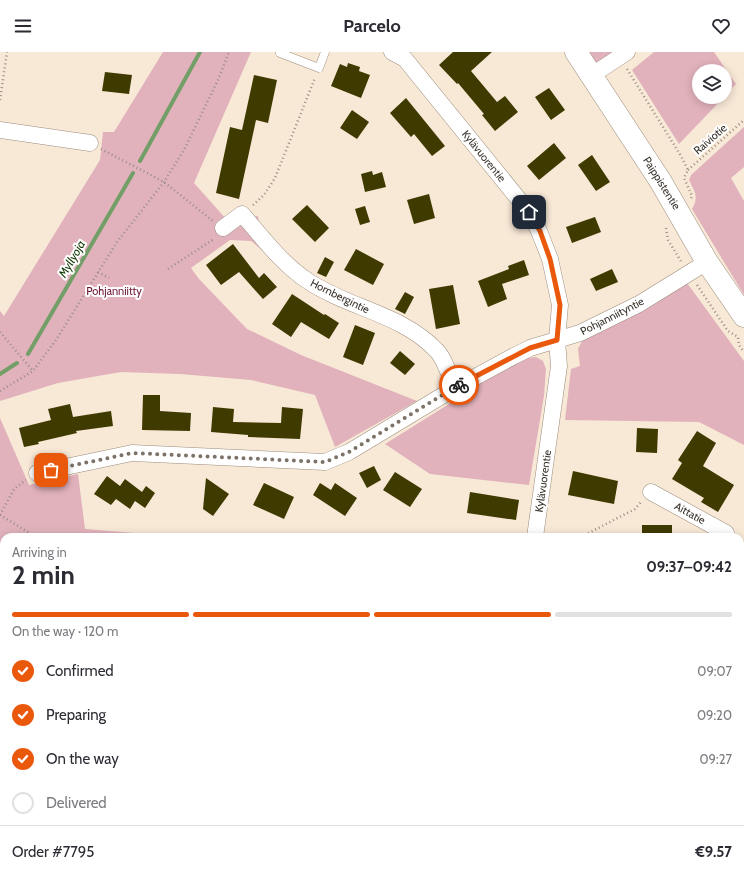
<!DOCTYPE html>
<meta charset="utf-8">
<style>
body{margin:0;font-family:Cabin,sans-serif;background:#f2f2f3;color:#2b2b33;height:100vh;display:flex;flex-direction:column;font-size:15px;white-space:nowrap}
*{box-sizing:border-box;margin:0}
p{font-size:13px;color:#7c7c81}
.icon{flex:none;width:22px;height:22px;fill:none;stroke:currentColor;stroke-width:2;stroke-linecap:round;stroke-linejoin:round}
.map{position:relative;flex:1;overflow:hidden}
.side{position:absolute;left:0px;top:481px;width:744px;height:352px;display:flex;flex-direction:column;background:#fff;border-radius:12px 12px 0 0;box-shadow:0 2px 10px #0003}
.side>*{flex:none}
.controls{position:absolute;left:692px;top:12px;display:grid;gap:8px}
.controls a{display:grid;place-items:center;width:40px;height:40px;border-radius:50%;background:#fff;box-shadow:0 2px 10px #0003;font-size:20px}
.pin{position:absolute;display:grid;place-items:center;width:34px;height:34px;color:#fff;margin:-17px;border-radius:8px;box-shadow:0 2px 6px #0006}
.courier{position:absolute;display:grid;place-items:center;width:40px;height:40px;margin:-20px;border:3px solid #ea580c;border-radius:50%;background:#fff;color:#222;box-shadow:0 1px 5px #0007}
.headline em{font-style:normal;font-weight:700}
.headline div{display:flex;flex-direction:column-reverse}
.headline{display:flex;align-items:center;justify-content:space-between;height:68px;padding:0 12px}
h1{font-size:26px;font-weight:700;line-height:30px}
.bar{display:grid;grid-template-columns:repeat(4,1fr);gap:6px 4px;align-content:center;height:48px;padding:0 12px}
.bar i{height:5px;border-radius:3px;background:#e1e1e2}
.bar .selected{background:#ea580c}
.bar p{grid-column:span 4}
.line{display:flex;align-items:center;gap:10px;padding:0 12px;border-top:1px solid #e1e1e2}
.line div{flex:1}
ol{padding:0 12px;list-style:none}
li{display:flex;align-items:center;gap:12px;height:44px}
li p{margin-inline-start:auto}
li .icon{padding:4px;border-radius:50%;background:#ea580c;color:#fff;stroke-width:4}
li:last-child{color:#7c7c81}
li i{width:22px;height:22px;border:2px solid #e1e1e2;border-radius:50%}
header{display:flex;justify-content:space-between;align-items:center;height:52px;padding:0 12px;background:#fff;font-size:18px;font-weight:700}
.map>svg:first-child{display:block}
.green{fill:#e1b2bc}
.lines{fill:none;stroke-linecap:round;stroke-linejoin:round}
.stream{stroke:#749e67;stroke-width:4}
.building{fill:#3f3a00}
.lane-casing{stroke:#9c8d7d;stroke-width:9}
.street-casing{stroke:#9c8d7d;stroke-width:17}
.secondary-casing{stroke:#9c8d7d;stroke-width:23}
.path{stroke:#998e82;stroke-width:2.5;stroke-dasharray:1 3;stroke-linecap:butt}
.lane{stroke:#fff;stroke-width:8}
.street{stroke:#fff;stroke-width:16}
.secondary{stroke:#fff;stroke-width:22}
.done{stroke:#7c7268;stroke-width:4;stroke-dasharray:0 7.2}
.route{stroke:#ea580c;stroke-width:5}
.labels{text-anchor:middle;stroke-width:4;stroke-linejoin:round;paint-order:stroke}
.street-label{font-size:11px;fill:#39332c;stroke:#fff}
.park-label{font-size:11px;fill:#6a1434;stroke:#fff}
.water-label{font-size:12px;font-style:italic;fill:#103900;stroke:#fff}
</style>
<header><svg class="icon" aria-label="menu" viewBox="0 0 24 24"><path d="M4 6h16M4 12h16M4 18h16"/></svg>Parcelo<svg class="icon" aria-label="heart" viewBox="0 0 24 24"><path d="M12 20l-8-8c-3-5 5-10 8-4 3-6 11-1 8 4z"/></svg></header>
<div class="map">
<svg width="744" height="833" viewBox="0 0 744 833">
<rect width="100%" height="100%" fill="#f8e8d6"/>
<g class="green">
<polygon points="163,0 251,0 194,131 227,168 258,164 262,198 251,189 230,188 191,216 199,227 247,277 301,303 417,349 335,395 315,343 251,328 180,322 121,320 58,331 0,349 0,259 4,264 100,108 103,80 114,80"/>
<polygon points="577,0 625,0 592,23"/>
<polygon points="654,0 714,0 736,32 725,43 725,19 699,19 699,45 724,45 679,92 632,18"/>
<path d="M744,75V115L731,126L744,149V243L692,157C699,145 695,140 689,128L691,123Z"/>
<polygon points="687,231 744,309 744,393 699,370 565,368 571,317 580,314 578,297 584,285"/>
<polygon points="536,305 543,309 546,317 544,344 529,433 430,422 385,392 465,342 515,307"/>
<polygon points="0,366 29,433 78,422 85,477 184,485 4,485 4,739 0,735"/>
</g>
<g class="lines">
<g class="stream">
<polyline points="140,109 200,0"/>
<polyline points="28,302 133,121"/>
<polyline points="0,322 17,311"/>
</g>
</g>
<g class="building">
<polygon points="453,0 492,0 471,19 497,50 505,44 518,60 495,79 482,63 484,62 458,31 457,32 439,13"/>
<polygon points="348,11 360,15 359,19 370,23 361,46 331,34 340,12 347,15"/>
<polygon points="105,20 132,23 129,42 102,39"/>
<polygon points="254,23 277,28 268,71 256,68 239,147 216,141 230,75 242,78"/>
<polygon points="549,36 565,58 551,68 535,45"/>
<polygon points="406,46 445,94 432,104 414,82 411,85 390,61"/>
<polygon points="352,58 369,70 357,87 340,76"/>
<polygon points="554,91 566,106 539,128 527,114"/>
<polygon points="592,103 610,130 596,139 578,113"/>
<polygon points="372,119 373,123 382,120 386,135 365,140 361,122"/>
<polygon points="429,142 435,166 414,172 407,148"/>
<polygon points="307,153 329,176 315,190 292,167"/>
<polygon points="365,154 370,170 360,173 355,157"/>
<polygon points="595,165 601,180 572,191 566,175"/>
<polygon points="233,192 259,226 264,221 277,235 263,247 239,220 221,233 206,213"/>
<polygon points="356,197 384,212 373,233 344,218"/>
<polygon points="325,205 334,210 326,225 317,221"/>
<polygon points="524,208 529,223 502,232 507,247 488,255 478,229 509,217 508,214"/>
<polygon points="612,217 618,230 596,239 590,227"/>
<polygon points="453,233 460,272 436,277 429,237"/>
<polygon points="405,240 414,245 405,262 395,257"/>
<polygon points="292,242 324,263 325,262 339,271 329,287 301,270 291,285 272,272"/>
<polygon points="355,273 375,281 363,313 343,305"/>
<polygon points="400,299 415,312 405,323 390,311"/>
<polygon points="143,343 160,343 160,359 191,361 190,379 142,378"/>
<polygon points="70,352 73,365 111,359 113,374 76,379 77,381 38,390 39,392 24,395 19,376 51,368 48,357"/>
<polygon points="213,355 234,357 233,370 281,371 282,355 303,357 300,387 248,385 248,383 211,380"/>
<polygon points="637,376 658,377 657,401 636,400"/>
<polygon points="697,379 716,391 703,414 734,433 718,460 701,450 704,446 672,427 682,411 678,408"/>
<polygon points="374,414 381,428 367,436 359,421"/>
<polygon points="573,419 618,429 614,452 568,443"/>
<polygon points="395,420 422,437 410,455 383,438"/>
<polygon points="107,424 120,434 125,427 142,440 146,434 155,441 145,456 135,449 130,457 116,447 111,453 94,442"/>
<polygon points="206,426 229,442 213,464 203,457"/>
<polygon points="264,431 294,445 284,467 253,453"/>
<polygon points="320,431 331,438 335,431 357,446 345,464 313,443"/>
<polygon points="470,440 519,448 516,468 467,461"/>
<rect x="642" y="473" width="30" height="12"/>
</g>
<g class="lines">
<g class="lane-casing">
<polyline id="lane" points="280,1 319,16 325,0"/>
</g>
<g class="street-casing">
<g id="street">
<polyline points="392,0 405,7 529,160 539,179 550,207 560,253 557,288 559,314 535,485"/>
<polyline points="592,23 627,0"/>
<polyline points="0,78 90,91"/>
<path d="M223,176L242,162C262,185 282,212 308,229C348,256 402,262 436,298C444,305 450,325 455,336"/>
<polyline points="37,421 132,401 325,410 349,400 455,336 514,304 530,296 580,281 639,252 707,210"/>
<polyline points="651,440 726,481 727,485"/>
<polyline points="740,610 744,610"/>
<polyline points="473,829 474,833"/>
<polyline points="596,829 598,833"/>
<polyline points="710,829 712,833"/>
<polyline points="576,833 585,829"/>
</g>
</g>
<g class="secondary-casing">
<polyline id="secondary" points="576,0 661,130 707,210 744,264"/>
</g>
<g class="path">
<polyline points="627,17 681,104 688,118 684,126 692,144 691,147"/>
<polyline points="0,48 7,0"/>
<polyline points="101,97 164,130 213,169"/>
<polyline points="688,118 744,68"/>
<polyline points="253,153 264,143 275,126 315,26"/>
<polyline points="666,176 668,188 682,211"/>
<polyline points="168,217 214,187"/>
<polyline points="98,220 109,226"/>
<polyline points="697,233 728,279 738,285 739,293 744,300"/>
<polyline points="0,280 33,319"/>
<polyline points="0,339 33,319 56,288 117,190 164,130 184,98 218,28 229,0"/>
<polyline points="0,463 14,437 26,428"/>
<polyline points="0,463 36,485"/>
<polyline points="581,485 635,457 641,450"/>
<polyline points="0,650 4,655"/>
<polyline points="133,829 134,833"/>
<polyline points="526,829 527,833"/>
<polyline points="140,833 143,829"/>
<polyline points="161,833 165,829"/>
</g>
<use href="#lane" class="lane"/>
<use href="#street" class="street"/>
<use href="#secondary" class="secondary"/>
</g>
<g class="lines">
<polyline class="done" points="51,418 132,401 325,410 349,400 459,333"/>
<polyline class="route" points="459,333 530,296 557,288 560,253 550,207 540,179 529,160"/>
</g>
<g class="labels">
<g class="street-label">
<text transform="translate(710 87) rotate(-41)" y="4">Raiviotie</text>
<text transform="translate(484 104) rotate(51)" y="4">Kylävuorentie</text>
<text transform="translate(662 131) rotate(58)" y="4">Paippistentie</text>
<text transform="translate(340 244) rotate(26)" y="4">Hornbergintie</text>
<text transform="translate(612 264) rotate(-27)" y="4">Pohjanniityntie</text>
<text transform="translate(543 429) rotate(-82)" y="4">Kylävuorentie</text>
<text transform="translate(690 461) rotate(29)" y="4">Aittatie</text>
</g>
<g class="park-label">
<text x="114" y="243">Pohjanniitty</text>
</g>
<g class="water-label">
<text transform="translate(72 207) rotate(-60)" y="4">Myllyoja</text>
</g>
</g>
</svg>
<div class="controls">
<a><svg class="icon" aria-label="layers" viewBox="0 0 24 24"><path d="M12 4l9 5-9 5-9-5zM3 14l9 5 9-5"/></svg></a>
</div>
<div class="pin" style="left:51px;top:418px;background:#ea580c"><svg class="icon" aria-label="bag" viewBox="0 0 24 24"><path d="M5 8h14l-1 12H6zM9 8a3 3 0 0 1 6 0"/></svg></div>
<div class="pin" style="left:529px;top:160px;background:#1f2937"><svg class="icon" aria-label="home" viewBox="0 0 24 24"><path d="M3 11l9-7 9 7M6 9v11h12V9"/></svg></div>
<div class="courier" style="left:459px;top:333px"><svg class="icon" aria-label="bike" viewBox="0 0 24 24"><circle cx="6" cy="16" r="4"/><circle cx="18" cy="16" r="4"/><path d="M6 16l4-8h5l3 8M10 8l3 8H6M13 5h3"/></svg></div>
<section class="side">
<div class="headline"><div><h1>2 min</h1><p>Arriving in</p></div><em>09:37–09:42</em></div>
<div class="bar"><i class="selected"></i><i class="selected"></i><i class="selected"></i><i></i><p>On the way · 120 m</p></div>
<ol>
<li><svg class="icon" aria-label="check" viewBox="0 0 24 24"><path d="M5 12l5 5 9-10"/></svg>Confirmed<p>09:07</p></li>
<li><svg class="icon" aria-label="check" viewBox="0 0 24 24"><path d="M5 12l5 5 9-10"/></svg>Preparing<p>09:20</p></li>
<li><svg class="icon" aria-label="check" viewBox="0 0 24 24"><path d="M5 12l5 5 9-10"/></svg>On the way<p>09:27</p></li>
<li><i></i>Delivered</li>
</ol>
<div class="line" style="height:52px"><div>Order #7795</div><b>€9.57</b></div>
</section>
</div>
